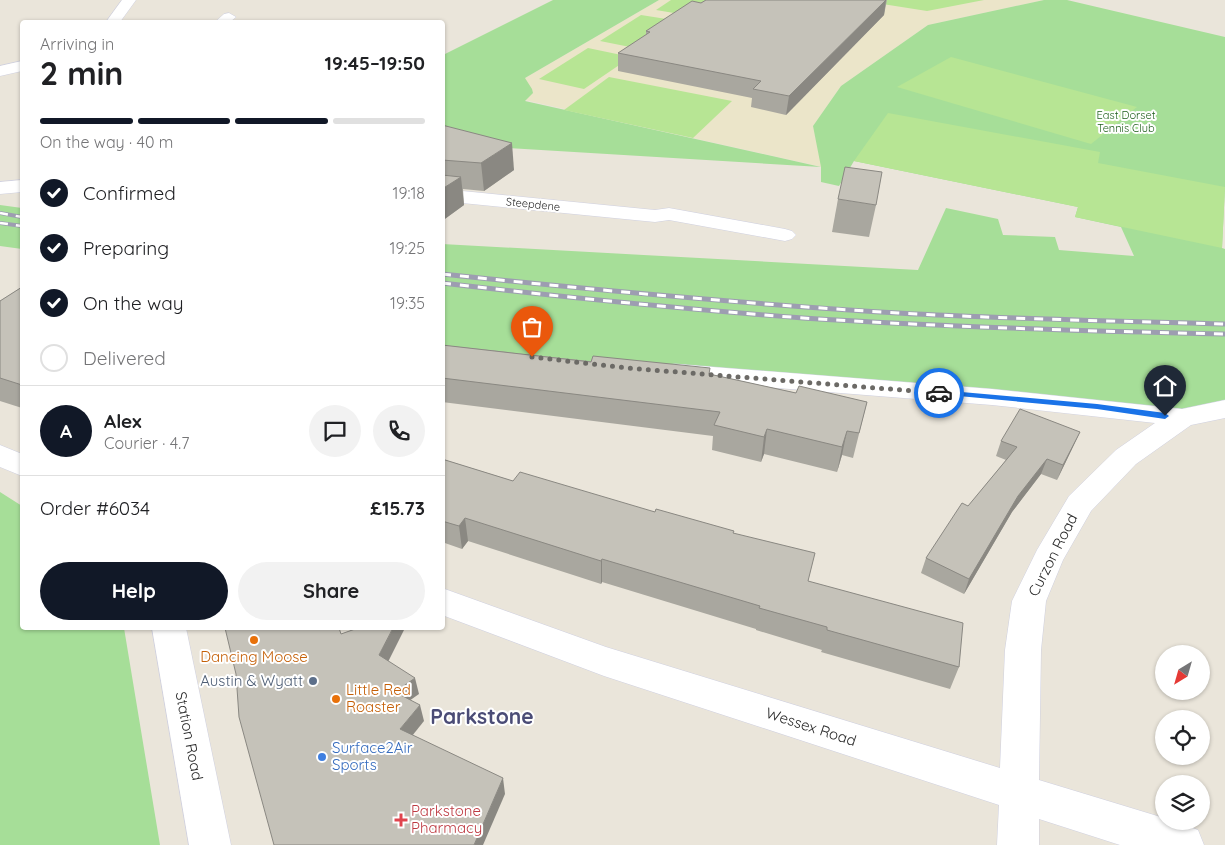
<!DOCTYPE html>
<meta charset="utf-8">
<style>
body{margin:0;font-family:Quicksand,sans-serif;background:#f2f2f2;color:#202124;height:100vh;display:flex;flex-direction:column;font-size:19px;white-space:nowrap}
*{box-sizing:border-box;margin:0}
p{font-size:16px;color:#757577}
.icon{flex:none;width:28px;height:28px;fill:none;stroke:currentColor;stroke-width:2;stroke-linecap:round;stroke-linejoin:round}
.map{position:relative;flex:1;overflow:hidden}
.details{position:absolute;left:20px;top:20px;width:425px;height:610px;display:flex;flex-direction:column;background:#fff;border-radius:5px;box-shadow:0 1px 4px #0004}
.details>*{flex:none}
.needle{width:32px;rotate:217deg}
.controls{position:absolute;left:1155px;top:645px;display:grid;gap:10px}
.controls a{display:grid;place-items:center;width:55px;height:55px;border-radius:50%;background:#fff;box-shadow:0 1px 4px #0004;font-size:25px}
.pin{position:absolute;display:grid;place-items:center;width:42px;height:42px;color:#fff;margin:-51px -21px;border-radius:50% 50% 50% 0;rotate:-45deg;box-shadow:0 0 5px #0007}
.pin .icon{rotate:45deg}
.courier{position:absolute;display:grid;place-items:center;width:50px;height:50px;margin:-25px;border:4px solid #1a73e8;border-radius:50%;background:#fff;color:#222;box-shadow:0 1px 6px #0007}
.head em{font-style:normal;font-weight:800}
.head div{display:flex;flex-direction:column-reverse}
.head{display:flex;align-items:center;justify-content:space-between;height:85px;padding:0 20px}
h1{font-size:32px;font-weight:800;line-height:38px}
.bar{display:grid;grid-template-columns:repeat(4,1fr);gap:8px 5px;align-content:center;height:60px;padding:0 20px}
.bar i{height:6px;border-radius:4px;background:#e0e0e0}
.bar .current{background:#111827}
.bar p{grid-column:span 4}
.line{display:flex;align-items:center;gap:12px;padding:0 20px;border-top:1px solid #e0e0e0}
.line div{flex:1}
.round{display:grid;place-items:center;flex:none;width:52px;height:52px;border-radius:26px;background:#f2f2f2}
ol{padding:0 20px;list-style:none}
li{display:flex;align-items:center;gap:15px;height:55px}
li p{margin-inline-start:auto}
li .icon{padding:5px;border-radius:50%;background:#111827;color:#fff;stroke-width:4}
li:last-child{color:#757577}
li i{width:28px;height:28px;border:2px solid #e0e0e0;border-radius:50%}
.primary-button{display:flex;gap:10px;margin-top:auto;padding:10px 20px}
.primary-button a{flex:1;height:58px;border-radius:30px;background:#111827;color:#fff;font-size:20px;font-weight:800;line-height:58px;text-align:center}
.primary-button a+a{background:#f2f2f2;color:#202124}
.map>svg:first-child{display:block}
.education{fill:#ebe5c9}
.green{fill:#a6de98}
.pitch{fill:#b7e594}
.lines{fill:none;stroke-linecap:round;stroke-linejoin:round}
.minor-casing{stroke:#cfd0e0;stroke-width:1}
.minor{fill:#fff;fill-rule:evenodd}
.rail-far1-casing{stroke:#9d9db1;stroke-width:4}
.rail-casing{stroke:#9d9db1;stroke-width:5}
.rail-far1{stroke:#fff;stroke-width:2.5;stroke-dasharray:8;stroke-linecap:butt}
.rail{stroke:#fff;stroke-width:3;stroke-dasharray:9;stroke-linecap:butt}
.wall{fill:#a9a79f}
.shaded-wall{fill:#8a8882}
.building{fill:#c5c2b9;stroke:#8a8882}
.route{fill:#1a73e8}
.done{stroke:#6c6a66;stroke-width:5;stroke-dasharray:0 9}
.food-dot{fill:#e8710a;stroke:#fff;stroke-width:2}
.service-dot{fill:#5c6f8a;stroke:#fff;stroke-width:2}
.shop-dot{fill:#3f7fe0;stroke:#fff;stroke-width:2}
.health-dot{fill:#e0444e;stroke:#fff;stroke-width:2}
.labels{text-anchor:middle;stroke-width:4;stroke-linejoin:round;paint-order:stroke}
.far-park-label{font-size:11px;fill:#20601d;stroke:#fff}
.far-street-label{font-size:11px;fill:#282828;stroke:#fff}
.near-street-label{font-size:15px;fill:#282828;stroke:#fff}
.near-food-label{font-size:15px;fill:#c56008;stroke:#fff}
.near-service-label{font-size:15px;fill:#4e5e75;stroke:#fff;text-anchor:end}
.near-shop-label{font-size:15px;fill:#366cbe;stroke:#fff;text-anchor:start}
.near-health-label{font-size:15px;fill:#be3a42;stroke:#fff;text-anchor:start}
.near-district-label{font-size:21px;font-weight:bold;fill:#4b4c76;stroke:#fff}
</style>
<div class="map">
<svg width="1225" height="845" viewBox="0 0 1225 845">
<rect width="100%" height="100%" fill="#eae5da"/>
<polygon class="education" points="659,0 1044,0 928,25 841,86 813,126 822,167 525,100 525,78"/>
<g class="green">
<polygon points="553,0 659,0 525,78 532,89 533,93 525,101 821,167 813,126 841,86 928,25 1044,0 1067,0 1225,37 1225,187 1222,248 1225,249 1225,409 1182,418 627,368 443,346 442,244 918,270 946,208 998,219 1003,235 1055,237 1059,250 1134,256 1121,227 1075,217 1078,207 854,161 839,186 821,182 821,167 443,144 443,55"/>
<polygon points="0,205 22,208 22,249 0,246"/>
<polygon points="0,492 22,506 22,628 124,628 160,845 0,845"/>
</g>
<g class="pitch">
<polygon points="671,0 714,0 692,16 656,10"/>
<polygon points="857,0 984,0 927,11"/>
<polygon points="641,15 679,21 640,49 600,41"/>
<polygon points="588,48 631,57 584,89 539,79"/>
<polygon points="951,57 1137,107 1091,144 897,87"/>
<polygon points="609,77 732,101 693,138 564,110"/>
<polygon points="888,113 1100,152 1098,163 1225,187 1222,248 1075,217 1078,207 854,161"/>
</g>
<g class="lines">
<g class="minor-casing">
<g id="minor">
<polygon points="122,0 136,0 120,22 106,22"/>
<polygon points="229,13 236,17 230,22 215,22 224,14"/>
<polygon points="22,61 22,71 0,76 0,66"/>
<polygon points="22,180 22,192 0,194 0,182"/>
<polygon points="442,189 655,210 669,208 785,229 792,231 796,235 792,239 785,241 669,220 655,222 442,201"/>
<polygon points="675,364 992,389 1182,409 1225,400 1225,418 1191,425 1136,464 1091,511 1063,560 1046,601 1041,650 1039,780 1164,818 1164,821 1173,821 1198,830 1204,845 1120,845 1039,819 1039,845 997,845 999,805 604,676 442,615 442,588 606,647 1000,768 1005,650 1012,601 1037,550 1069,496 1116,450 1155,423 992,405 675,380 666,378 662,372 666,366"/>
<polygon points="0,445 22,454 22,476 0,467"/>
<polygon points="152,628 186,628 231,845 189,845"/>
</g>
</g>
<use href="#minor" class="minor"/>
<g class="rail-far1-casing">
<g id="rail-far1">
<polyline points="0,213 22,217"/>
<polyline points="0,223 22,226"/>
</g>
</g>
<g class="rail-casing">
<g id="rail">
<path d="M442,274C594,290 746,304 898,313C1007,319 1116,321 1225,324"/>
<path d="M442,283C562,297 683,309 803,318C944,327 1084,331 1225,334"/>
</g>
</g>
<use href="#rail-far1" class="rail-far1"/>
<use href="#rail" class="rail"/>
</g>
<g class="wall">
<polygon points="706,0 887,0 884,15 786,115 751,107 752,98 618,71 618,53 646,35 646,31"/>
<polygon points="442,125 514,170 484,191 463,189 464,205 442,221"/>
<polygon points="838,199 876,205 869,237 832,232"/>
<polygon points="22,287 22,408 0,401 0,301"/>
<polygon points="442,345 710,374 796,393 867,402 853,458 842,455 837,472 764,454 761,462 712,450 713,436 442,402"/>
<polygon points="1080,432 1057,480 1041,474 1012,512 964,594 921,573 926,558 1006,460 996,456 1001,441"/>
<polygon points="442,459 513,481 655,512 733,533 809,582 959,667 950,689 821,652 822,650 756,630 756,629 602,582 601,584 468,541 462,549 442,542"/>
</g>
<g class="shaded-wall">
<polygon points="886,0 884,15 786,115 789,96"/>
<polygon points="512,143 514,170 484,191 481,163"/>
<polygon points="461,177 464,205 442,221 442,189"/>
<polygon points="767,429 764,454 761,462 764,437"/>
<polygon points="847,431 842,455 837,472 842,447"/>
<polygon points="1080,432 1073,447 1057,480 1063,465"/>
<polygon points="1047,459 1041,474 1012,512 964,594 969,579 1018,496"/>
<polygon points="465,518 468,541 462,549 459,526"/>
<polygon points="602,559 602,582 601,584 601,561"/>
<polygon points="393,628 405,628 383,672 379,655"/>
<polygon points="415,678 419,694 399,708 395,692"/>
<polygon points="420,705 424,721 404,746 400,729"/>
<polygon points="503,778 505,794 483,845 474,845"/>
</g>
<g class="building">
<polygon points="706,0 886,0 789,96 753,89 761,81 618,53 650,32 646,31 692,1 701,3"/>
<polygon points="442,125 512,143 481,163 442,160"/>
<polygon points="845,167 882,172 876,205 838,199"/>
<polygon points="442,175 461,177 442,189"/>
<polygon points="22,287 22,385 0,378 0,301"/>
<polygon points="442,345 591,362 593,356 710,368 709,374 796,393 799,386 867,402 859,433 847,431 842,447 767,429 764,437 714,425 720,412 442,378"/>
<polygon points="1020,409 1080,432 1063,465 1047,459 1018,496 969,579 926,558 962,503 968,506 1017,447 1001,441"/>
<polygon points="442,459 513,481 520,472 655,512 656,509 734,531 733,533 815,553 808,581 963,623 959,667 827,630 827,627 759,608 760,606 602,559 601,561 465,518 459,526 442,521"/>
<polygon points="225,628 339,628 341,634 358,628 393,628 379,655 415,678 395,692 420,705 400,729 503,778 474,845 274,845 239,717 236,674"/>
</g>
<polygon class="route" points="939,390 1097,404 1165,413 1169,416 1165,419 1097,409 937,394 937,391"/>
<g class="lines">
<polyline class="done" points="532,357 627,368 939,393"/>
</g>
<g class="food-dot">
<circle cx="254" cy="640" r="5"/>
<circle cx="336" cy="699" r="5"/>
</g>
<circle class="service-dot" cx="313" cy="681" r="5"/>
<circle class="shop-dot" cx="322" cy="757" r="5"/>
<path class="health-dot" d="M398.5 812.5h5v5h5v5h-5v5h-5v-5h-5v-5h5z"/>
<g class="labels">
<g class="far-park-label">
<text x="1126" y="119">East Dorset<tspan x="1126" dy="13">Tennis Club</tspan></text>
</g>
<g class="far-street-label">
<text transform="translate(533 204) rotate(6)" y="4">Steepdene</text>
</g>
<g class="near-street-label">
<text transform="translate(1053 555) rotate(-63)" y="5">Curzon Road</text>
<text transform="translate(811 727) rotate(18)" y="5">Wessex Road</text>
<text transform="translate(189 736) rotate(79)" y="5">Station Road</text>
</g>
<g class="near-food-label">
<text x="254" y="662">Dancing Moose</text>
<text x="346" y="695" text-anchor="start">Little Red<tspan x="346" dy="17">Roaster</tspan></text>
</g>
<g class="near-service-label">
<text x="303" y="686">Austin &amp; Wyatt</text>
</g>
<g class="near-shop-label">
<text x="332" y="753">Surface2Air<tspan x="332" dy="17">Sports</tspan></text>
</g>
<g class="near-health-label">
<text x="411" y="816">Parkstone<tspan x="411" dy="17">Pharmacy</tspan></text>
</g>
<g class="near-district-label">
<text x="482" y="724">Parkstone</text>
</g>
</g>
</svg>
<div class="controls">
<a><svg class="needle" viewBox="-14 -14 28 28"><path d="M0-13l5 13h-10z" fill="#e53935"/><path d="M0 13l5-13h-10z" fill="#757577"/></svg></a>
<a><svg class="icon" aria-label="locate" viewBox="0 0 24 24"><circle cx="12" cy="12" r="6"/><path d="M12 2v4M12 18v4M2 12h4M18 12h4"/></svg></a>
<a><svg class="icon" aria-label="layers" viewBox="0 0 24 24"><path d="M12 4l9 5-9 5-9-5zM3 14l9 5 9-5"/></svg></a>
</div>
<div class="pin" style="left:532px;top:357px;background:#ea580c"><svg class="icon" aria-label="bag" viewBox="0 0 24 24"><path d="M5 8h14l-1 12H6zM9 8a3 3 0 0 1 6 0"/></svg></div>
<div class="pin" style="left:1165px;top:416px;background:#1f2937"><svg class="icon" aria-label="home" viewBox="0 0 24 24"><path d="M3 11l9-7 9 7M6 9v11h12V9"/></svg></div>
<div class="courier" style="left:939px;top:393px"><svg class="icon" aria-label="car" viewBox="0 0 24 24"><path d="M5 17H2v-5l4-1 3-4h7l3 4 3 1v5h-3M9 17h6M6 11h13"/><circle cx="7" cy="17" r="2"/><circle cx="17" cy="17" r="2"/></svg></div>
<section class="details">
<div class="head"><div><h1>2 min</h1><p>Arriving in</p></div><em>19:45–19:50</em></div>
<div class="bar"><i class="current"></i><i class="current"></i><i class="current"></i><i></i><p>On the way · 40 m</p></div>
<ol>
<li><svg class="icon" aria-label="check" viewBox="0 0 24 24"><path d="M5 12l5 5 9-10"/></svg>Confirmed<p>19:18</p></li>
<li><svg class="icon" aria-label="check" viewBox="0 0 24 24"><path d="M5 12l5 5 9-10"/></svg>Preparing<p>19:25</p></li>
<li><svg class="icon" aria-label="check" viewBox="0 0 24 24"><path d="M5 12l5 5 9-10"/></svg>On the way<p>19:35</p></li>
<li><i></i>Delivered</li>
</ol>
<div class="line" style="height:90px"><b class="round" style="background:#111827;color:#fff">A</b><div><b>Alex</b><p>Courier · 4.7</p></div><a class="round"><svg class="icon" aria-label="chat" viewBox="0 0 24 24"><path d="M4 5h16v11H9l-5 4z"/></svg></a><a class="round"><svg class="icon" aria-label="phone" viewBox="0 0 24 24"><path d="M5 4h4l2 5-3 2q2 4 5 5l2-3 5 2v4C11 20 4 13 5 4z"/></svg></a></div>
<div class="line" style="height:65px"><div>Order #6034</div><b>£15.73</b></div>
<div class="primary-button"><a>Help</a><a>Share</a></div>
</section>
</div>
